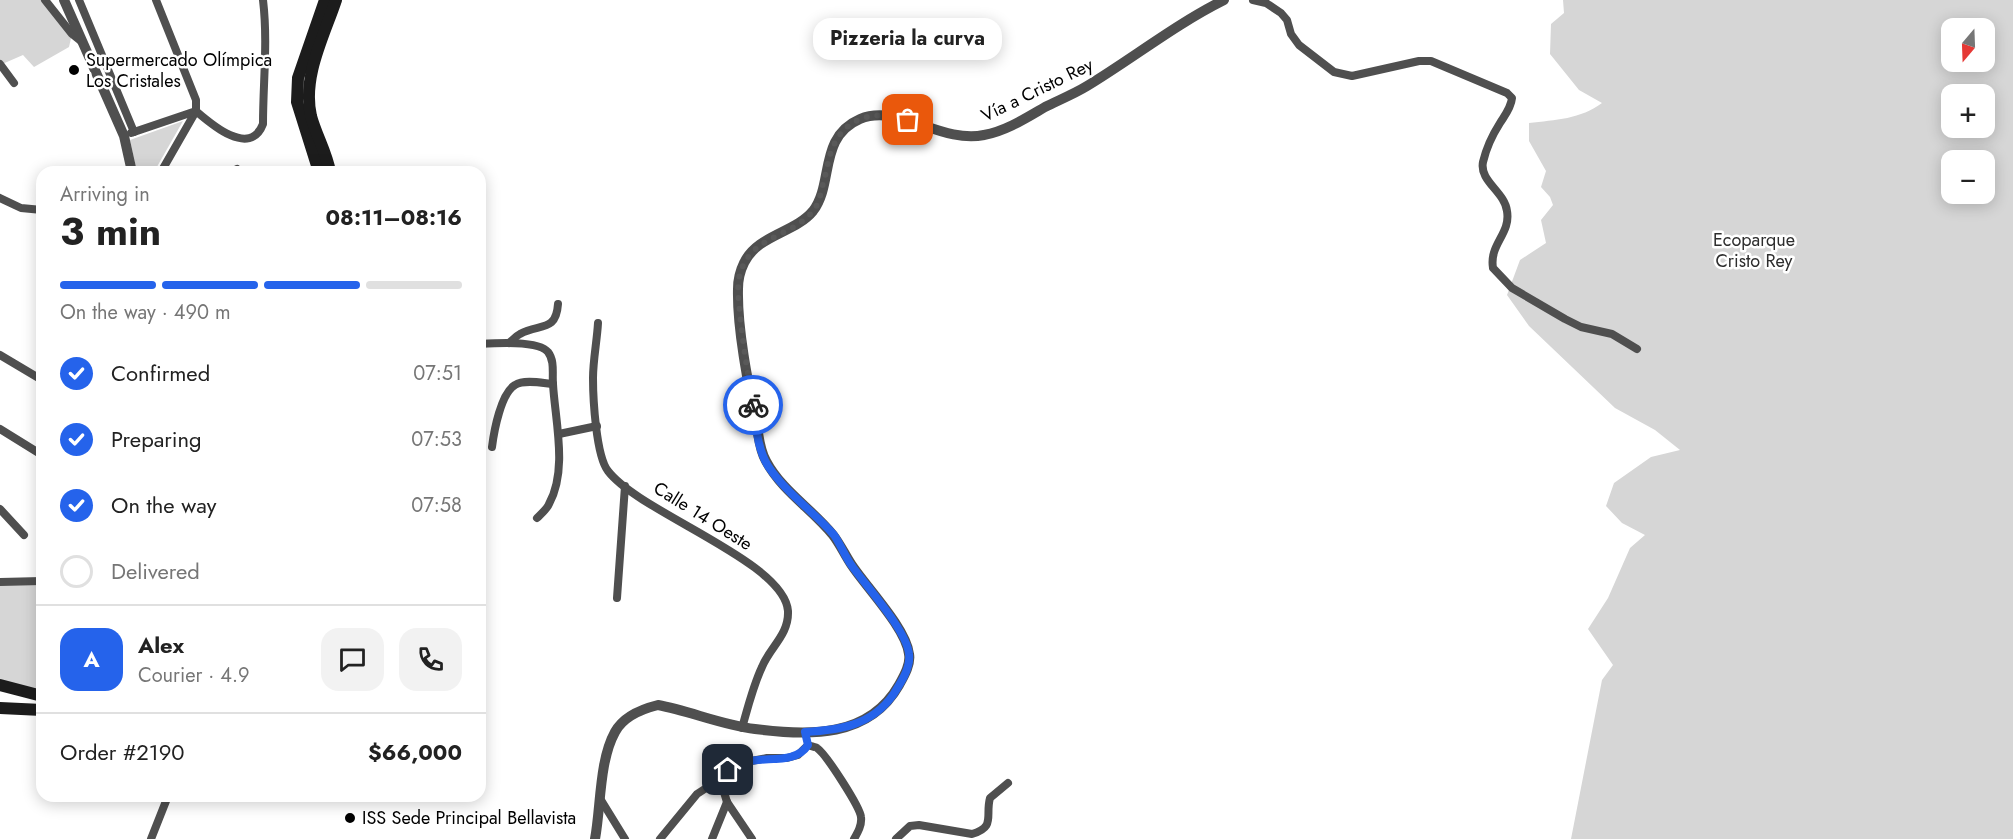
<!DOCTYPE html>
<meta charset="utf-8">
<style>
body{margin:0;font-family:Jost,sans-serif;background:#f2f2f2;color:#222;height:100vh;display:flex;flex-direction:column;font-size:22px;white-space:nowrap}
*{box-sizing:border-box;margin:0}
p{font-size:20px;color:#767676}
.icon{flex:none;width:33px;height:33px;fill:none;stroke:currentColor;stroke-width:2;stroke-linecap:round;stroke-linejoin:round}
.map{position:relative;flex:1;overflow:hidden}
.drawer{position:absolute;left:36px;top:166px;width:450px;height:636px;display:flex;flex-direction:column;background:#fff;border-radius:18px;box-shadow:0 3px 15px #0003}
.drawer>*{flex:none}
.needle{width:39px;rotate:199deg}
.controls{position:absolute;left:1941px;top:18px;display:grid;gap:12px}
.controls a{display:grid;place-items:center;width:54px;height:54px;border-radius:12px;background:#fff;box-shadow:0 3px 15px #0003;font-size:30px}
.pin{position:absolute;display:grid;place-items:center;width:51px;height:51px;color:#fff;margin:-26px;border-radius:12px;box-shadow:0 3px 9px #0006}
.courier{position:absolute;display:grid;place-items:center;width:60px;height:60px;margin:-30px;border:4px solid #2563eb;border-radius:50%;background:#fff;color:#222;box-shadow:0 2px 8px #0007}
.bubble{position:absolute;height:42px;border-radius:18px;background:#fff;box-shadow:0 3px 15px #0003;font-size:20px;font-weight:700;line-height:42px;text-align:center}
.summary em{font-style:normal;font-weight:700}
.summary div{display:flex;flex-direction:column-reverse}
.summary{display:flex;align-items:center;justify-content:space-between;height:102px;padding:0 24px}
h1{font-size:39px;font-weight:700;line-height:45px}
.bar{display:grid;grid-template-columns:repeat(4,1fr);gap:9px 6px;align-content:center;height:72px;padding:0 24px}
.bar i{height:8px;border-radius:4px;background:#e0e0e0}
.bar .active{background:#2563eb}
.bar p{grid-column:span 4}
.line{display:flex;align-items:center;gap:15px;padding:0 24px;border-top:2px solid #e0e0e0}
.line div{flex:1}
.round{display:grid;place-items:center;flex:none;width:63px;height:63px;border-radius:18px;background:#f2f2f2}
ol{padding:0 24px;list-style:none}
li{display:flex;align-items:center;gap:18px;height:66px}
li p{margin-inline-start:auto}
li .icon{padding:6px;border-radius:50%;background:#2563eb;color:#fff;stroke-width:4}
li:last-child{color:#767676}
li i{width:33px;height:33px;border:3px solid #e0e0e0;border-radius:50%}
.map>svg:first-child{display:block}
.green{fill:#d6d6d6;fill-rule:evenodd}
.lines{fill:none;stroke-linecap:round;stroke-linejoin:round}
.minor{stroke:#4f4f4f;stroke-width:8}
.tertiary{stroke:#4f4f4f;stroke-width:10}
.secondary{stroke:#1c1c1c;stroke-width:12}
.done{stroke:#595959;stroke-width:6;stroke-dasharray:0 10.8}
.route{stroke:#2563eb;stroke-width:8}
.poi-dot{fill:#000;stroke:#fff;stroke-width:2}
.labels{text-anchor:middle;stroke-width:5;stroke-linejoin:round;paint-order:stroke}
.poi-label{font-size:18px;fill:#000;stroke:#fff;text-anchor:start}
.street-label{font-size:18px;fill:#000;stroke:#fff}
.park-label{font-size:18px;fill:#2d2d2d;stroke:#fff}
</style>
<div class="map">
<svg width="2013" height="839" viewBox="0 0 2013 839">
<rect width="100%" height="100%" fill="#fff"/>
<g class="green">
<polygon points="0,0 45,0 72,34 69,47 34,67 23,55 0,65"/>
<path d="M1563,0H2013V839H1571L1602,680L1613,665L1588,629L1608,598L1630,548L1645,535L1622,523L1606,506L1614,483L1651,457L1680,450L1655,430L1615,408L1529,326L1507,295L1520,260L1546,243L1541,220L1553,205L1550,197L1541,187L1546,171L1529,141V123C1555,120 1581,119 1602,103L1579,90L1550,54L1551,24L1564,13ZM1952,28H1984V62H1952ZM1952,94H1984V128H1952ZM1952,160H1984V194H1952Z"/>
<polygon points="183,121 154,172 137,172 130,140"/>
<polygon points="42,581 42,696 0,685 0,582"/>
</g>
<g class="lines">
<g class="minor">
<polyline points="45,0 72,34 82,42"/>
<polyline points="79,0 134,132"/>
<polyline points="156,0 196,100 196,111 161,172"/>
<path d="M1253,0L1266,3L1281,13L1287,20L1291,34L1299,45L1334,72L1352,76L1419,61H1431L1507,93L1512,98C1511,108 1505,115 1500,123C1493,134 1486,149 1483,162C1479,181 1505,192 1507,211C1511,234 1489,244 1493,268L1512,288L1565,319L1581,327L1612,334L1637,349"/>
<polyline points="0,64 14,83"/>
<path d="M196,111C211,124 250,158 263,124C263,82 268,42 263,0"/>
<polyline points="131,133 196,111"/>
<polyline points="232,172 237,169"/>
<polyline points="0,198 21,208 42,210"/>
<path d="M598,323C597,341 593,360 593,378C593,398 596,456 608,471C640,513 784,561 788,611C789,635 770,647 762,667C753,686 748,707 742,728"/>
<path d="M509,343C513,340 516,336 520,334C539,323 556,333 558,304"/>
<path d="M480,344C495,343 538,340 548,352C555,361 552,374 553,384C555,420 568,470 549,504C547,509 541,514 537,518"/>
<polyline points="0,355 42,380"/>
<polyline points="0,429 42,455"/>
<polyline points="559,434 597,426"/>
<path d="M492,447C494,431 501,393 515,385C524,379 542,383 553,384"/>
<polyline points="42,481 42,495"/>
<polyline points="0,509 24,535"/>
<polyline points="0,582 42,581"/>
<polyline points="617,598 625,486"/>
<path d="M808,745C810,746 816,747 817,748C826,754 860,807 861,817C862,825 858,832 854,839"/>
<polyline points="720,779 727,802 752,839"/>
<polyline points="601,800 625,839"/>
<polyline points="151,839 168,796"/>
<polyline points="660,839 697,794 720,779 728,769 746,762 767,758 787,758 798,755 808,745"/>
<polyline points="712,839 727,802"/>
<path d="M896,839L910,826L919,825L972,834C996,827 985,816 990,798L1008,783"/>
</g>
<g class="tertiary">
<polyline points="64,0 124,136 132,172"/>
<path d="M595,839C601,807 599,761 615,732C623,717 642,709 658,705C690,711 722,725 755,729C809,736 869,738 899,685C904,676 911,664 909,654C906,628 866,587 851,564C845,555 840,544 833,535C812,509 782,491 766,461C759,449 759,435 756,422C748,383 737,328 738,289C738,280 740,271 744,263C757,235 795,233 813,211C834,184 818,137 860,119C898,103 941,144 984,135C1006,131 1026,118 1045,107C1059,100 1074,94 1087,86C1133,58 1176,24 1224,0"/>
</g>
<g class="secondary">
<polyline points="319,172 297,102 298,78 325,0"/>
<path d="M330,172C327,153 316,135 311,116C302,77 324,36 336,0"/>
<polyline points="0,685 42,696"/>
<polyline points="0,708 42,710"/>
</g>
</g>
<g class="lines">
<path class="done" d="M753,405C748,375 743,345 740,314C739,302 737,290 739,278C748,235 791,239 814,210C820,202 821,190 824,180C827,170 828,159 832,149C846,115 876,110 908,120"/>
<path class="route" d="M728,770C734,767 740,763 746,762C766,756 795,765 808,745L805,732C839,730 871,726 893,695C900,684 911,668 909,654C907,631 866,586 852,566C845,557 841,545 834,535C813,511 786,493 768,466C757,448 756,425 753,405"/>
</g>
<g class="poi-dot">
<circle cx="74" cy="70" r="6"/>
<circle cx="350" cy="818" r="6"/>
</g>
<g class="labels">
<g class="poi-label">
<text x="86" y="66">Supermercado Olímpica<tspan x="86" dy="21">Los Cristales</tspan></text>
<text x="362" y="824">ISS Sede Principal Bellavista</text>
</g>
<g class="street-label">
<text transform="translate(1037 90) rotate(-26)" y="6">Vía a Cristo Rey</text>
<text transform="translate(703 516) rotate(32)" y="6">Calle 14 Oeste</text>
</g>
<g class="park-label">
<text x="1754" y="246">Ecoparque<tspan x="1754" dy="21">Cristo Rey</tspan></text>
</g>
</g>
</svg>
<div class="controls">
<a><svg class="needle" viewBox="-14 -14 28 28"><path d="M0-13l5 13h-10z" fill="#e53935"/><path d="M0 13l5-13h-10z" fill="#767676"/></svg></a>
<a>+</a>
<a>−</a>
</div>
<div class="pin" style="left:908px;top:120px;background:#ea580c"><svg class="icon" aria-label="bag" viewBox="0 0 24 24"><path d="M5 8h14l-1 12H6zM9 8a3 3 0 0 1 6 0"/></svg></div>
<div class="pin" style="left:728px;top:770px;background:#1f2937"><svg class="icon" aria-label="home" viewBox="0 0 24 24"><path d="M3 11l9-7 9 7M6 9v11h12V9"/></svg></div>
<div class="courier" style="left:753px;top:405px"><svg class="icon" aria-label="bike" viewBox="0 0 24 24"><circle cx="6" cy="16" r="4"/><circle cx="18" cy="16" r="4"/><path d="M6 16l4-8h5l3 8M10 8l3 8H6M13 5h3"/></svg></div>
<div class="bubble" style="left:813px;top:18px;width:189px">Pizzeria la curva</div>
<section class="drawer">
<div class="summary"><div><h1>3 min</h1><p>Arriving in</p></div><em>08:11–08:16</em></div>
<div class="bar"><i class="active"></i><i class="active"></i><i class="active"></i><i></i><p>On the way · 490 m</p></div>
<ol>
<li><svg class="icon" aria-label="check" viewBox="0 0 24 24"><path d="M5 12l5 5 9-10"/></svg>Confirmed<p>07:51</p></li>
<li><svg class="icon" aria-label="check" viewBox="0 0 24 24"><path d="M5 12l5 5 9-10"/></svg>Preparing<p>07:53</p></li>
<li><svg class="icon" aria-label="check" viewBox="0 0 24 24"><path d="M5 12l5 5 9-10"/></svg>On the way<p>07:58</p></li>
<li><i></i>Delivered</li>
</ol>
<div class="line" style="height:108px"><b class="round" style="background:#2563eb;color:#fff">A</b><div><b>Alex</b><p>Courier · 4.9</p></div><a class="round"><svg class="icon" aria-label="chat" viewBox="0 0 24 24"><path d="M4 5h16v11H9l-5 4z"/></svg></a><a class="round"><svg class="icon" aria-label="phone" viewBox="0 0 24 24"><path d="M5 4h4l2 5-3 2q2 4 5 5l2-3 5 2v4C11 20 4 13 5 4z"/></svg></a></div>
<div class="line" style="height:78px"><div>Order #2190</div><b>$66,000</b></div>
</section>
</div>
